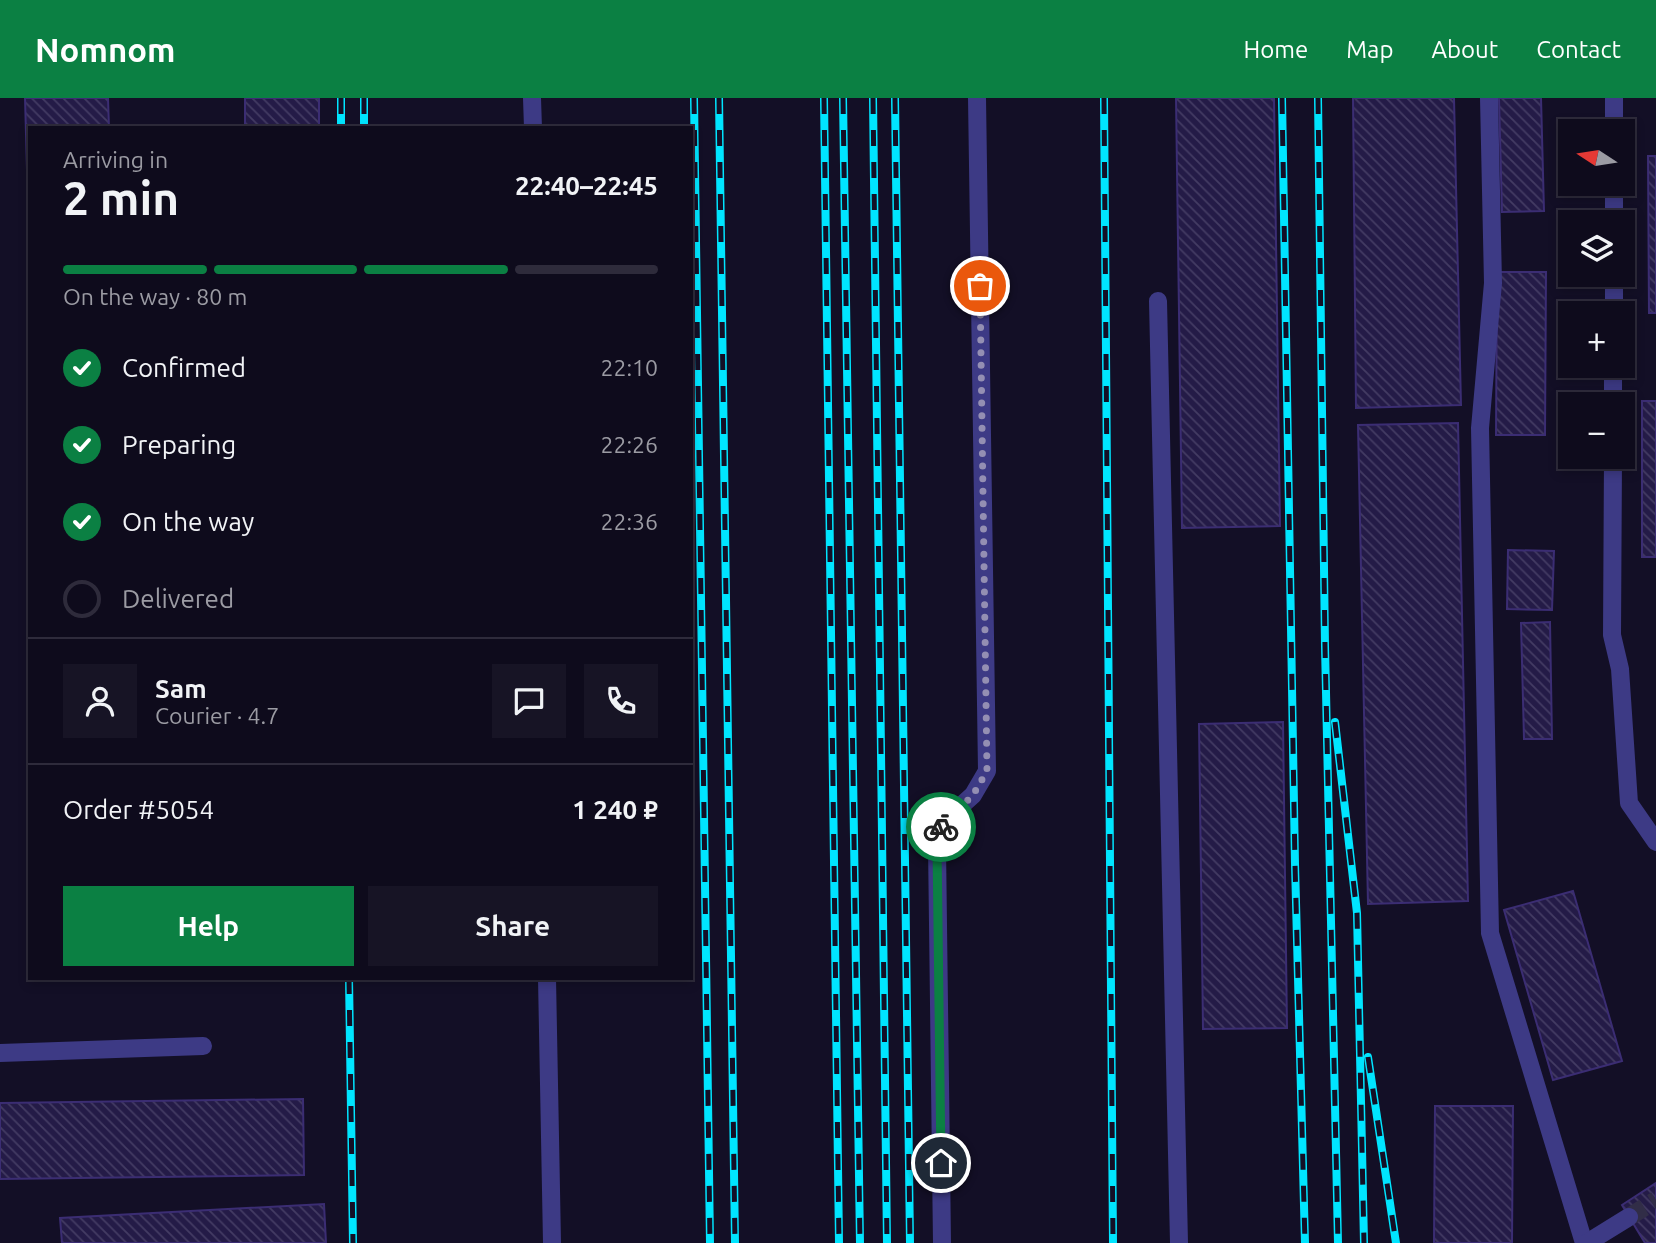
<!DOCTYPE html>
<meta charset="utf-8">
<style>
body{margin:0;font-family:Ubuntu,sans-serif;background:#171425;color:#f1f3f6;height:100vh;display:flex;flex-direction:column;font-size:26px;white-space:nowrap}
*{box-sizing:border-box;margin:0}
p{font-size:23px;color:#9b9ba3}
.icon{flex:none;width:38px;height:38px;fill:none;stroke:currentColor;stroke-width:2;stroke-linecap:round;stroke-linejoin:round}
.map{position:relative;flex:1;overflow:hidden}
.details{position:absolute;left:28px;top:28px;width:665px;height:854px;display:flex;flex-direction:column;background:#0e0b1c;border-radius:0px;box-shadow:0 4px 10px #0003,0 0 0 2px #2e2b3b}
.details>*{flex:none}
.needle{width:46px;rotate:282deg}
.controls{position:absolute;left:1558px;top:21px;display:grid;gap:14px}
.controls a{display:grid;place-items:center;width:77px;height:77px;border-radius:0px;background:#0e0b1c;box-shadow:0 4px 10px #0003,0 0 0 2px #2e2b3b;font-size:35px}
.pin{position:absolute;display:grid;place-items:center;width:60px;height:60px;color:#fff;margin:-30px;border:4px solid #fff;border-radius:50%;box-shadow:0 2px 7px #0007}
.courier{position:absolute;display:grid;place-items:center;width:70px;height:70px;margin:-35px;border:5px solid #0b8043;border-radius:50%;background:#fff;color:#222;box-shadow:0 2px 9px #0007}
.headline em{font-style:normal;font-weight:600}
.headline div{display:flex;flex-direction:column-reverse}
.headline{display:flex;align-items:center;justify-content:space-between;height:119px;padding:0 35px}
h1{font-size:46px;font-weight:600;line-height:52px}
.bar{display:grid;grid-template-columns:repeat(4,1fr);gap:10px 7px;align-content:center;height:84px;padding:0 35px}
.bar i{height:9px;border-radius:5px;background:#2e2b3b}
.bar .current{background:#0b8043}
.bar p{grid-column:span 4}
.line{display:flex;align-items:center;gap:18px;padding:0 35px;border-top:2px solid #2e2b3b}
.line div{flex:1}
.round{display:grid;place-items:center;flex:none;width:74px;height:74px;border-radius:0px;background:#171425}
ol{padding:0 35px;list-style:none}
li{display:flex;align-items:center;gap:21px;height:77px}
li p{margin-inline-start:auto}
li .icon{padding:7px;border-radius:50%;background:#0b8043;color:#fff;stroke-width:4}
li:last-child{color:#9b9ba3}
li i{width:38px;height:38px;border:4px solid #2e2b3b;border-radius:50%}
.action{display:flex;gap:14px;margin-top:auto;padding:14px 35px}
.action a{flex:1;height:80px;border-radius:0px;background:#0b8043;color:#fff;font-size:28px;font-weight:600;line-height:80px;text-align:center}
.action a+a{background:#171425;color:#f1f3f6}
header{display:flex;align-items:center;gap:42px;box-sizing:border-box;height:98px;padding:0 35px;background:#0b8043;color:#fff}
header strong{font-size:33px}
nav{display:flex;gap:38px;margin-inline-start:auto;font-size:24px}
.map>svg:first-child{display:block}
.building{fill:url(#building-back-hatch);stroke:#3b2d73;stroke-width:2}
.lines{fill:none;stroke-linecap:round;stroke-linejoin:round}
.minor-tunnel{stroke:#312d47;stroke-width:18;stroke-dasharray:18 9;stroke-linecap:butt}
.minor{stroke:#3d3a85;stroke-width:18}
.rail-casing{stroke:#00e5ff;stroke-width:8}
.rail{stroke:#130f26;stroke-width:5;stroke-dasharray:16;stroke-linecap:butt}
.done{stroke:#948fb3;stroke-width:7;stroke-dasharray:0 12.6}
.route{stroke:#0b8043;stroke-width:9}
</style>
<header>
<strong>Nomnom</strong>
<nav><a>Home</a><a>Map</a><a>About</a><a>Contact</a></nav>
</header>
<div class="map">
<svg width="1656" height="1145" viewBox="0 0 1656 1145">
<defs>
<pattern id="building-back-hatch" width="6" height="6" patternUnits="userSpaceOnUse" patternTransform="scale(1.75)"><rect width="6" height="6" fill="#241b47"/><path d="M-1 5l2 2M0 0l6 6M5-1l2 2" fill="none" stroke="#433b63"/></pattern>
</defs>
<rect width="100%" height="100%" fill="#130f26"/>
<g class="building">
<polygon points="25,0 108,0 109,30 30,30 30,180"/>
<rect x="245" y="0" width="74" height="30"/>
<polygon points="1176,0 1274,0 1280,428 1182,430"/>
<polygon points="1353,0 1454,0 1461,307 1356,310"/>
<polygon points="1499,0 1541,0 1544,113 1502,114"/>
<polygon points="1648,58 1656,58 1656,215 1649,215"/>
<polygon points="1497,174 1546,174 1545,337 1496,337"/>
<rect x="1642" y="303" width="14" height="156"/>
<polygon points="1458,325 1468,803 1368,806 1358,327"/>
<polygon points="1508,452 1554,453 1552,512 1507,511"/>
<polygon points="1550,524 1552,641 1524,641 1521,525"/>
<polygon points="1283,624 1287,930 1203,931 1199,626"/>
<polygon points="1573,793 1622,963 1553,982 1504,812"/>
<polygon points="303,1001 304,1077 0,1081 0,1005"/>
<polygon points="1435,1008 1513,1008 1512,1145 1434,1145"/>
<polygon points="1656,1085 1656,1145 1645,1145 1622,1107"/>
<polygon points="324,1106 326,1145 62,1145 60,1120"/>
</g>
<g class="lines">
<polyline class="minor-tunnel" points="1629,1119 1656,1102"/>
<g class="minor">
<polyline points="532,0 533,30"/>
<polyline points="1489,0 1493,185 1480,330 1490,835 1584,1145"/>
<polyline points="1614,33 1614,0"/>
<polyline points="1614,124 1614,86"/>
<polyline points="1158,203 1179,1145"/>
<polyline points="1614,215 1614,177"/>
<polyline points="1613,306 1613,268"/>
<polyline points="1613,359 1612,537 1620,571 1629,705 1656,744"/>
<polyline points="547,880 552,1145"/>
<polyline points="0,955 203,948"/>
<polyline points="942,1145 937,747 942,725 973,697 987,673 977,0"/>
<polyline points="1587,1145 1629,1119"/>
</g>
<g class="rail-casing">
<g id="rail">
<polyline points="341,0 341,30"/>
<polyline points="364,0 364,30"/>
<polyline points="694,0 710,1145"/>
<polyline points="719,0 735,1145"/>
<polyline points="824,0 839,1145"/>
<polyline points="843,0 860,1145"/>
<polyline points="873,0 887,1145"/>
<polyline points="895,0 910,1145"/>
<polyline points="1104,0 1113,1145"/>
<polyline points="1282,0 1295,766 1305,1145"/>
<polyline points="1318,0 1325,548 1338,1145"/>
<polyline points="1335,624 1357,815 1364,1145"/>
<polyline points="349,880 353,1145"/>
<polyline points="1368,959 1396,1145"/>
</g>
</g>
<use href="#rail" class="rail"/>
</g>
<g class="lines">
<polyline class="done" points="941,729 973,697 987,673 980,188"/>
<polyline class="route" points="941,1065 937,747 941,729"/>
</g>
</svg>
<div class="controls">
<a><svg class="needle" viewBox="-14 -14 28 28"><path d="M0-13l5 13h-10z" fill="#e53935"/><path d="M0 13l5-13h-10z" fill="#9b9ba3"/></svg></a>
<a><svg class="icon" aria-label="layers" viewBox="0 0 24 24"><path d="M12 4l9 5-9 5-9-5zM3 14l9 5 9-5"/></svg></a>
<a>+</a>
<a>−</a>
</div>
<div class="pin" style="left:980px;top:188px;background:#ea580c"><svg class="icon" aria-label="bag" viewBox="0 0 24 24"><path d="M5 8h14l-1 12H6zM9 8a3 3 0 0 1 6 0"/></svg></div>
<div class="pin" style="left:941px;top:1065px;background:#1f2937"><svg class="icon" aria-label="home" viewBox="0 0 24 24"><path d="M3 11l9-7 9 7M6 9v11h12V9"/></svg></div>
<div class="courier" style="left:941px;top:729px"><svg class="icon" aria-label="bike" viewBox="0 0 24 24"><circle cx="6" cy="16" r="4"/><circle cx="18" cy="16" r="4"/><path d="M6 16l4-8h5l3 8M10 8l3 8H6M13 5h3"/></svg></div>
<section class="details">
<div class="headline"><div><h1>2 min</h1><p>Arriving in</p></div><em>22:40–22:45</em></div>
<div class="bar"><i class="current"></i><i class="current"></i><i class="current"></i><i></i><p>On the way · 80 m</p></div>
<ol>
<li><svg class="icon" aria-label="check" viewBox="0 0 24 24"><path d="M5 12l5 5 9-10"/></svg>Confirmed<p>22:10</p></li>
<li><svg class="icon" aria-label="check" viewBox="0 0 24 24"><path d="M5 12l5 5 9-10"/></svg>Preparing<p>22:26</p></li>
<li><svg class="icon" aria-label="check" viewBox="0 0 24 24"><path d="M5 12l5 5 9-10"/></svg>On the way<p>22:36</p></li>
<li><i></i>Delivered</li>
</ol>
<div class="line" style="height:126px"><a class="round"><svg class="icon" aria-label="person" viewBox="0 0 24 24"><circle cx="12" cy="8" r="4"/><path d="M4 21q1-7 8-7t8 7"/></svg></a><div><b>Sam</b><p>Courier · 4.7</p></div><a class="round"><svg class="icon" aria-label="chat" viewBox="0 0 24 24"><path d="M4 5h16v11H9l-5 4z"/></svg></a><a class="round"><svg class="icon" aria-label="phone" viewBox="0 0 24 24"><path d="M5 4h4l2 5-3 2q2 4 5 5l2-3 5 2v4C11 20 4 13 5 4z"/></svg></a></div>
<div class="line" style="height:91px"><div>Order #5054</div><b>1 240 ₽</b></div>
<div class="action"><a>Help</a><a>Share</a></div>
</section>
</div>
